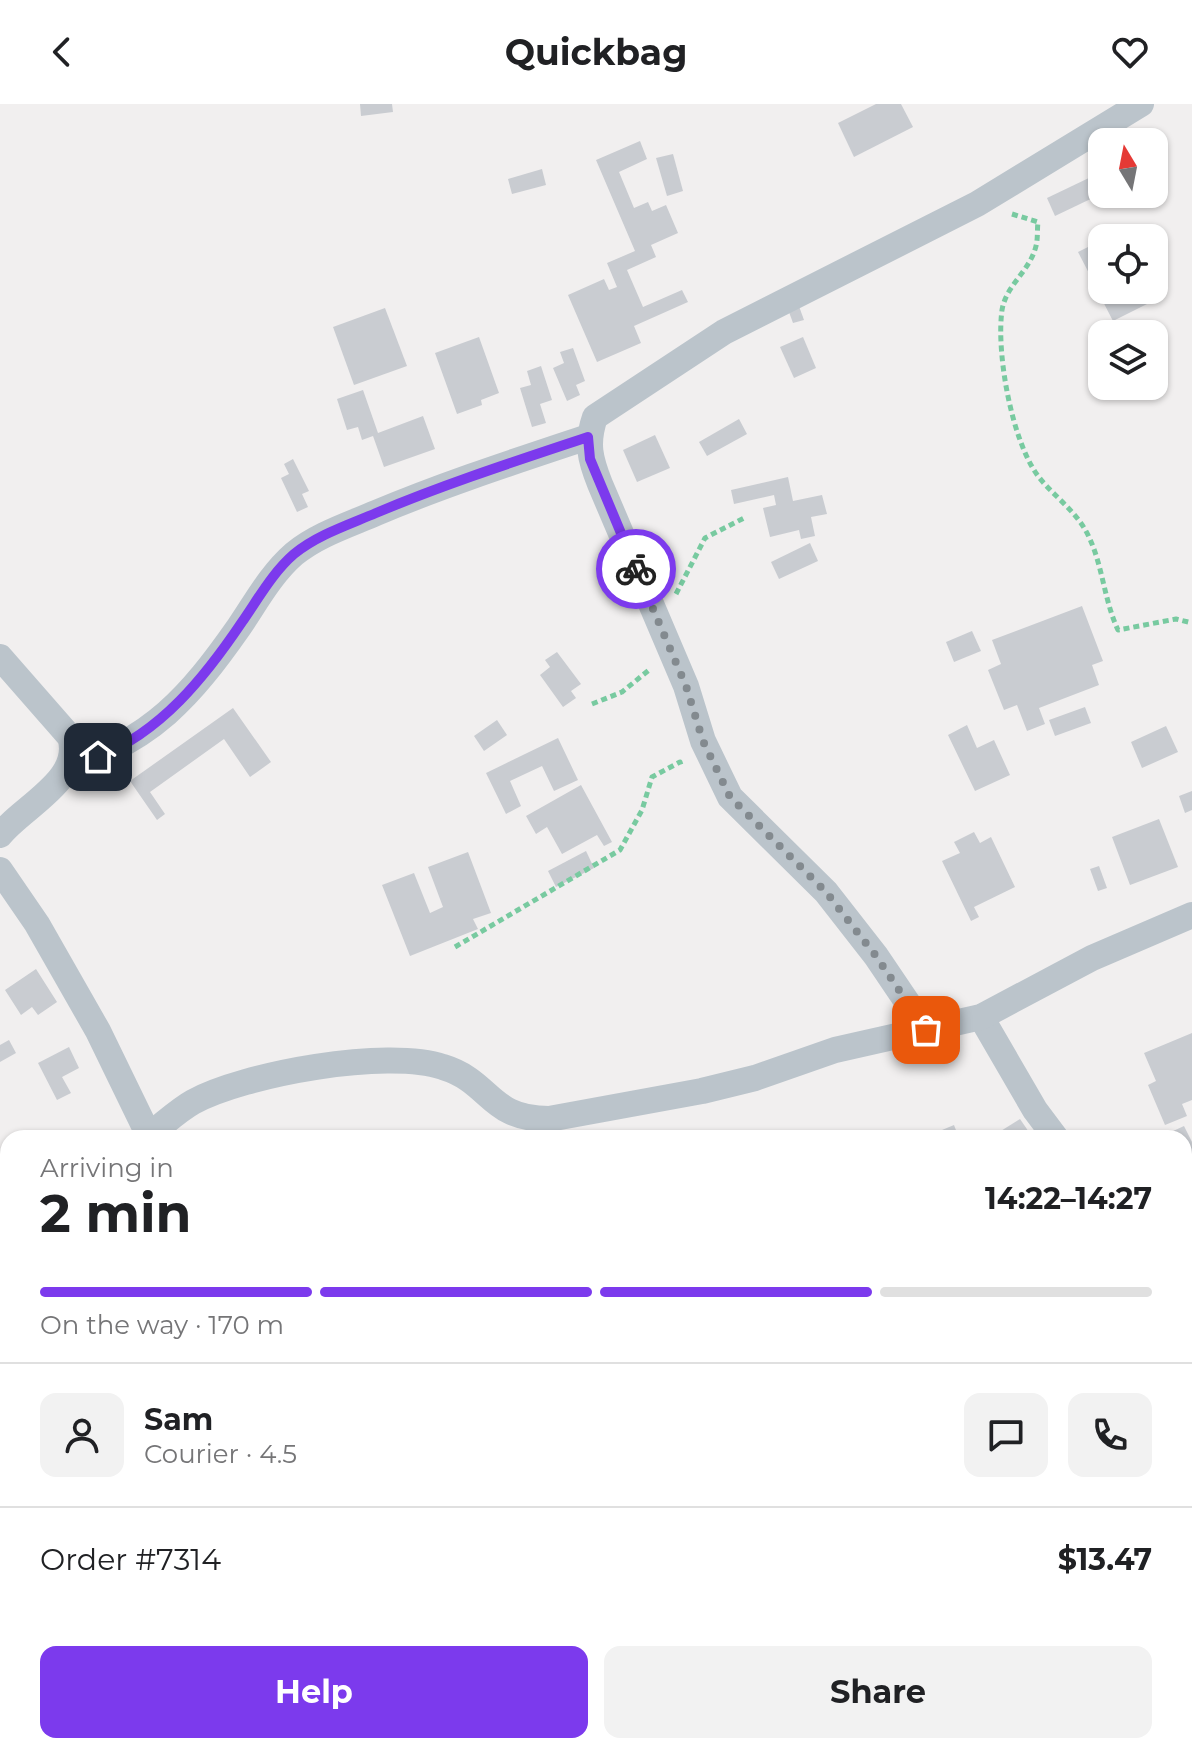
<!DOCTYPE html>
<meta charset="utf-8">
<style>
body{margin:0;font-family:Montserrat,sans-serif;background:#f2f2f2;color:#202124;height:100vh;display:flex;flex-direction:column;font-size:30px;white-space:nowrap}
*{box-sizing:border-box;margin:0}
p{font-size:26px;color:#757577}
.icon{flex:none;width:44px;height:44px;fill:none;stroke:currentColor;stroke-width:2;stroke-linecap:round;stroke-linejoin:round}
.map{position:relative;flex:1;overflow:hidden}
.panel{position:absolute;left:0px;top:1026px;width:1192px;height:624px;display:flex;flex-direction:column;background:#fff;border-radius:24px 24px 0 0;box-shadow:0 2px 6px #0004}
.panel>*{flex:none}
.needle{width:52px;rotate:350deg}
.fabs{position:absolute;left:1088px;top:24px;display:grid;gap:16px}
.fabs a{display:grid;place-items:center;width:80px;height:80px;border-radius:16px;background:#fff;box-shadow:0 2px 6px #0004;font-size:40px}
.pin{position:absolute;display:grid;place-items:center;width:68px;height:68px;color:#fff;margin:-34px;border-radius:16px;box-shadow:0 4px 12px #0006}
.courier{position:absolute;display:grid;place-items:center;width:80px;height:80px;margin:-40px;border:6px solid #7c3aed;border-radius:50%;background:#fff;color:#222;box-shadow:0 2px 10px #0007}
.overview em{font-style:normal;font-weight:700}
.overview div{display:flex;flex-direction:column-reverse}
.overview{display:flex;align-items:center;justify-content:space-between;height:136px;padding:0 40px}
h1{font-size:52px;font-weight:700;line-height:60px}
.bar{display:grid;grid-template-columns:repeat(4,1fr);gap:12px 8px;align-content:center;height:96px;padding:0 40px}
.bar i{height:10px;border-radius:6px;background:#e0e0e0}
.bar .on{background:#7c3aed}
.bar p{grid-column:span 4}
.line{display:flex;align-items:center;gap:20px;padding:0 40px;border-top:2px solid #e0e0e0}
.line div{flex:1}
.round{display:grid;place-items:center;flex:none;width:84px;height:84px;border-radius:16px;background:#f2f2f2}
.cta{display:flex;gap:16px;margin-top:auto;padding:16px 40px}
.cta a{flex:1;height:92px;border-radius:16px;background:#7c3aed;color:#fff;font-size:32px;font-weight:700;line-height:92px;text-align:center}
.cta a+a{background:#f2f2f2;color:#202124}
header{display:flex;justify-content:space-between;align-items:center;height:104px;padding:0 40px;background:#fff;font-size:36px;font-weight:700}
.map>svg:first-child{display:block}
.building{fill:#c9ccd1}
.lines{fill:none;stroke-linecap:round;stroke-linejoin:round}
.path{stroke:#78caa0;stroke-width:5;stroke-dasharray:6 4;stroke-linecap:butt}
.street{stroke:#bbc4cb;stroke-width:26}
.done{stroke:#838a8f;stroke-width:8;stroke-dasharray:0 14.4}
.route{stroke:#7c3aed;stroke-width:10}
</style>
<header><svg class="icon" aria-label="back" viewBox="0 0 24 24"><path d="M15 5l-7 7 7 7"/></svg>Quickbag<svg class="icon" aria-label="heart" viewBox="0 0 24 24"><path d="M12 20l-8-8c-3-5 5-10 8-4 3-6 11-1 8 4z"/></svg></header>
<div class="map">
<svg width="1192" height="1650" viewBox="0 0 1192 1650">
<rect width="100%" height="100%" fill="#f1efef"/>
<g class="building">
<polygon points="360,0 392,0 393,8 361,12"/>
<polygon points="876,0 901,0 913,23 854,53 838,19"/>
<polygon points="640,37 647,55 619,68 634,104 648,98 652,107 666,101 678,129 651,141 656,153 627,166 643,203 682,186 688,198 634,222 641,239 597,258 568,191 604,175 609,186 617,183 607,159 635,147 596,56"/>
<polygon points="673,50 683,87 667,92 656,54"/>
<polygon points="542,65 546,81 512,90 508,75"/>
<polygon points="1093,72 1101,90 1055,112 1047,94"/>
<polygon points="1130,122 1136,134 1106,134"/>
<polygon points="1102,136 1102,169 1092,175 1078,148"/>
<polygon points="1154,169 1165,191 1113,217 1096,184 1102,181 1102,186 1154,186"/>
<polygon points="796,194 804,216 793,219 785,197"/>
<polygon points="385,204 407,262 354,281 333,223"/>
<polygon points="479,233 499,289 481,296 482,301 457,310 435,249"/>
<polygon points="803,233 816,264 794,274 780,243"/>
<polygon points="573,244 585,277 576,281 580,291 567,297 553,264 564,259 560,248"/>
<polygon points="541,262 552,296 540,300 546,319 532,323 520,284 531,281 527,267"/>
<polygon points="363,286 378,329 423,312 435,345 384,363 373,332 362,336 358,323 347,326 337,295"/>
<polygon points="739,315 747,330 707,352 699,338"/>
<polygon points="655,331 670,364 637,378 623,346"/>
<polygon points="293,355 309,387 302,390 308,403 297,408 281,374 289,370 284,360"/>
<polygon points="788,373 793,397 822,391 827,410 811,413 815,432 801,435 799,426 770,433 763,404 776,401 774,391 734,400 731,386"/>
<polygon points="810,439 818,457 779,475 771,458"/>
<polygon points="1082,502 1103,557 1092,561 1099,581 1039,604 1045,620 1027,627 1017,601 1004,606 988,566 1001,560 992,536"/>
<polygon points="972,527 981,547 954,558 946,538"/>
<polygon points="557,548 581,580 571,587 576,594 563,603 540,571 550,563 545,556"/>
<polygon points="1085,603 1091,619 1055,632 1049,616"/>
<polygon points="233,604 271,658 250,673 224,635 150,688 165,710 157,716 130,677"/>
<polygon points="497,616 507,631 484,647 474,632"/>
<polygon points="967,621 977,644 994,636 1010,671 975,687 948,631"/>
<polygon points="1166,622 1178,648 1142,664 1131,638"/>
<polygon points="558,634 578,676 554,687 542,662 510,677 521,702 506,710 486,669"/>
<polygon points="581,681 612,738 604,742 597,731 562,750 547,723 536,730 526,712"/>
<polygon points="1192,687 1192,706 1185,709 1179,692"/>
<polygon points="1159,715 1178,763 1130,781 1112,733"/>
<polygon points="974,728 980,739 991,733 1015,783 974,803 979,813 971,817 942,757 960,749 954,738"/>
<polygon points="586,747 594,764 556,783 548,767"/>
<polygon points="468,748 491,809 473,815 478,825 410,852 382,781 414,769 430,809 443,803 428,763"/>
<polygon points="1099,762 1107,784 1098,787 1090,765"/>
<polygon points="36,865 57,898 38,911 32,903 21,911 5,886"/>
<polygon points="1192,929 1192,996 1182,1000 1187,1012 1165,1021 1148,981 1156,977 1144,949"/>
<polygon points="9,936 16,949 0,958 0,941"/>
<polygon points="69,943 79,964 62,973 71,989 57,996 38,959"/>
<polygon points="1020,1015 1033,1034 999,1034 996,1030"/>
<polygon points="954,1021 959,1034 945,1034 942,1026"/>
<polygon points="1184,1022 1192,1038 1192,1052 1184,1056 1184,1034 1158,1034"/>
<polygon points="560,1023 563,1034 536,1034 535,1030"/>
<polygon points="1190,1506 1192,1566 1184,1569 1184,1509"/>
</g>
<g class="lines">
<g class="path">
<path d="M1012,110L1038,118C1037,125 1038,135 1036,142C1030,167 1006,181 1002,206C996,250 1012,337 1038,372C1054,393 1077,407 1089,433C1103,463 1104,496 1118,526L1176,515L1192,519"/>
<polyline points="676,490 705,434 744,414"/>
<polyline points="592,600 622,588 649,566"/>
<polyline points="455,843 620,746 642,706 652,673 680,658 681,661"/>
<polyline points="0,1104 8,1103"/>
</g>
<g class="street">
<path d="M0,553L70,633C84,675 22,703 0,731"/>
<path d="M69,663C152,636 190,593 239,523C256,498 271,470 294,450C317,431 348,421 376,409C445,380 516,357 588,333"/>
<polyline points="0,766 37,820 98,927 150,1034"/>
<polyline points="981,913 1035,1006 1056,1034"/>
<path d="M926,926L876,852L826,788L730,693L703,637L686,582L600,380C590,355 586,339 595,313L724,228L977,100L1141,0"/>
<path d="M149,1031C163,1021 177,1007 193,998C244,970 387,944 443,963C492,978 488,1015 549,1015L702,987L755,974L835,946L981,913L1092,854L1192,811"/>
<polyline points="1184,1193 1192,1240"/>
<polyline points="1184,1307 1192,1304"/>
<polyline points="467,1642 471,1650"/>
<polyline points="730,1650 740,1642"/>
</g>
</g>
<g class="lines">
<polyline class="done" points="636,465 686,582 703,637 730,693 826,788 876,852 926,926"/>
<path class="route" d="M98,653C161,628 205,573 242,518C258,495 273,468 294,450C317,431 348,421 376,409C445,380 516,357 588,333L590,355L636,465"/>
</g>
</svg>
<div class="fabs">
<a><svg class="needle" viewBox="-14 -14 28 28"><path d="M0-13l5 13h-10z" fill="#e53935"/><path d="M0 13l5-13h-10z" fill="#757577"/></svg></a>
<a><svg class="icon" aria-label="locate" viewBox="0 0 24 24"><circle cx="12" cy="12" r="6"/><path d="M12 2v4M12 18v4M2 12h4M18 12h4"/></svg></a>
<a><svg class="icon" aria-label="layers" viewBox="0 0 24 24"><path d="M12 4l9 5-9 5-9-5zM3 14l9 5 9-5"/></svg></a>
</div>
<div class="pin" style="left:926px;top:926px;background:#ea580c"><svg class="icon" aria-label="bag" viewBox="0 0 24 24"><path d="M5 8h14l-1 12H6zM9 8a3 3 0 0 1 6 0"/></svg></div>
<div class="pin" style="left:98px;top:653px;background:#1f2937"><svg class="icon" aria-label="home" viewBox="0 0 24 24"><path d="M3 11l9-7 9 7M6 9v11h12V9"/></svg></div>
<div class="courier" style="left:636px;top:465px"><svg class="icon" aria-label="bike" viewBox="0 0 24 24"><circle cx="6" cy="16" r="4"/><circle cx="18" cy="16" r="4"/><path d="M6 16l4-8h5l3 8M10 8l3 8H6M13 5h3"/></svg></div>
<section class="panel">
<div class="overview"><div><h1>2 min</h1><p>Arriving in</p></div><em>14:22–14:27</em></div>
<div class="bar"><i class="on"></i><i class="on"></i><i class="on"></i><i></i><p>On the way · 170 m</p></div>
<div class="line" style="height:144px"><a class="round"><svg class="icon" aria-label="person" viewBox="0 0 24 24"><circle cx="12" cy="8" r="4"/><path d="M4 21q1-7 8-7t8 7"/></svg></a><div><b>Sam</b><p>Courier · 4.5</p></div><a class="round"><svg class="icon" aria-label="chat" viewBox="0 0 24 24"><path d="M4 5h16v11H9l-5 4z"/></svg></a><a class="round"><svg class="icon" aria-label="phone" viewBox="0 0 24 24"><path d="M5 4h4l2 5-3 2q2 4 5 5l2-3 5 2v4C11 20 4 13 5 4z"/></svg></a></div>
<div class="line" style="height:104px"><div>Order #7314</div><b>$13.47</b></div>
<div class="cta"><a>Help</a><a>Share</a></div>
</section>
</div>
